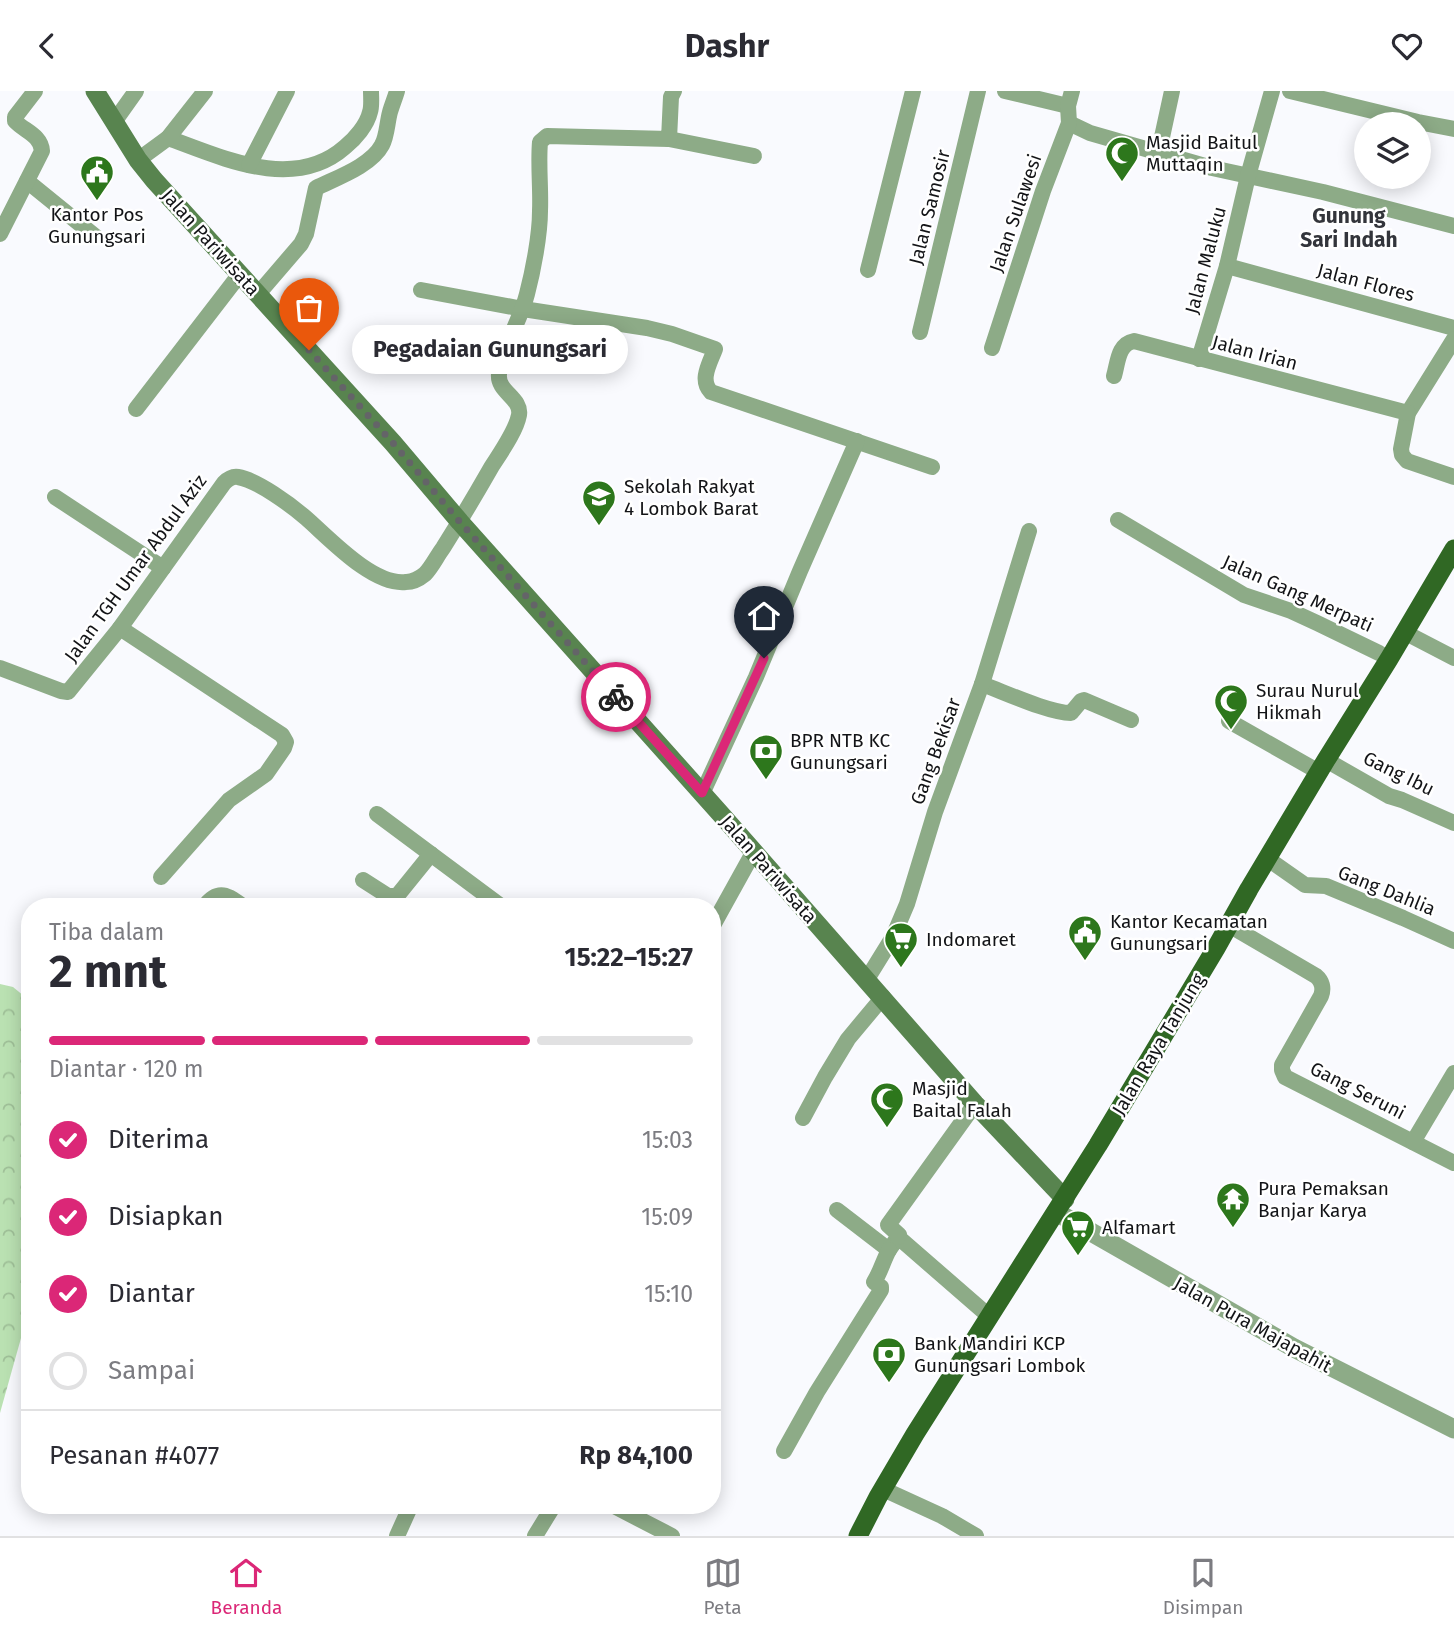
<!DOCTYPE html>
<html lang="id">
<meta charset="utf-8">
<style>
body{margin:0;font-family:"Fira Sans",sans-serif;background:#f7f7f7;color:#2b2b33;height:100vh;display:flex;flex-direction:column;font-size:26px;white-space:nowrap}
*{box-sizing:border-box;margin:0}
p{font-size:23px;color:#7c7c81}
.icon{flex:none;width:38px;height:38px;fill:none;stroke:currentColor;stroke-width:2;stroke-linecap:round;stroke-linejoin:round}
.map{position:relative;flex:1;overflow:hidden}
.drawer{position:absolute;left:21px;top:807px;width:700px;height:616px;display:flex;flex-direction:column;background:#fff;border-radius:28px;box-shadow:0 4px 18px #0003}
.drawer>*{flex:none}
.tools{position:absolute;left:1354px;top:21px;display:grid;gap:14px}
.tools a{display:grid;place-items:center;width:77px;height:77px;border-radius:50%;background:#fff;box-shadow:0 4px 18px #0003;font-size:35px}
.pin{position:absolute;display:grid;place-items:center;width:60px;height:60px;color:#fff;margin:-72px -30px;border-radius:50% 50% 50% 0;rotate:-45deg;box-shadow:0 0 7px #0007}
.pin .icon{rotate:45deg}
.courier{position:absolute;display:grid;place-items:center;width:70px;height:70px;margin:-35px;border:5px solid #db2777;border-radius:50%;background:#fff;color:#222;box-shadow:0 2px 9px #0007}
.bubble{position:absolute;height:49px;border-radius:24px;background:#fff;box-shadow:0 4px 18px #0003;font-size:23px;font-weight:700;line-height:49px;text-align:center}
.headline em{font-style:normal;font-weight:700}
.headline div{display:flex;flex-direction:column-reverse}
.headline{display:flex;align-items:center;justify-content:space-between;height:119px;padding:0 28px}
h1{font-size:46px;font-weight:700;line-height:52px}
.bar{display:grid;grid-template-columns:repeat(4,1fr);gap:10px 7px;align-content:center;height:84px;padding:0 28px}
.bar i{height:9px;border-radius:5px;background:#e1e1e2}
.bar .selected{background:#db2777}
.bar p{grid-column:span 4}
.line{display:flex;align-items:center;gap:18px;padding:0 28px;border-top:2px solid #e1e1e2}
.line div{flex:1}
ol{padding:0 28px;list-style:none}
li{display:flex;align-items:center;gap:21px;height:77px}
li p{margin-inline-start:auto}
li .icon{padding:7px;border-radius:50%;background:#db2777;color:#fff;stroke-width:4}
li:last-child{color:#7c7c81}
li i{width:38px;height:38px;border:4px solid #e1e1e2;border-radius:50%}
header{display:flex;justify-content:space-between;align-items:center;height:91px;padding:0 28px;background:#fff;font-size:32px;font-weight:700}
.tab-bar{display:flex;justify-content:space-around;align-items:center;height:98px;border-top:2px solid #e1e1e2;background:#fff;font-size:19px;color:#7c7c81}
.tab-bar a{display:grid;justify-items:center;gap:4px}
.tab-bar .selected{color:#db2777}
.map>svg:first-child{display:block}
.forest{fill:url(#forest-crowns)}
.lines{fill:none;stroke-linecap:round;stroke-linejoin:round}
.minor{stroke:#8dab87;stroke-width:16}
.tertiary{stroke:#8dab87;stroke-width:19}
.secondary{stroke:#58844f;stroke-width:19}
.primary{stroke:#306824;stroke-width:19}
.done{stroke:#646468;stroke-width:7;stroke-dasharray:0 12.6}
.route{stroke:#db2777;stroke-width:9}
.labels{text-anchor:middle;stroke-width:5;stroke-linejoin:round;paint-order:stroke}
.poi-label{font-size:19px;fill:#131417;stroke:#fff;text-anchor:start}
.street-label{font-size:19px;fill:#131417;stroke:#fff}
.neighbourhood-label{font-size:21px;font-weight:bold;fill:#33353b;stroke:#fff}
</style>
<header><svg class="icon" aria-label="back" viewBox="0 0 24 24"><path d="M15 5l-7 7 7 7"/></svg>Dashr<svg class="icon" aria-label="heart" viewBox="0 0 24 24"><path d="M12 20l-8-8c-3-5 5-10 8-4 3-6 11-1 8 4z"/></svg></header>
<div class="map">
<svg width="1454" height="1445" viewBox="0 0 1454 1445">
<defs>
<pattern id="forest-crowns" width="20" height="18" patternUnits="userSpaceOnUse" patternTransform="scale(1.75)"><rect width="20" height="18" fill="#bae1b2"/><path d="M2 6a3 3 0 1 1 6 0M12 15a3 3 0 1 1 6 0" fill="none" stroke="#9fc098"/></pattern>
</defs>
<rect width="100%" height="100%" fill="#f9fafe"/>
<polygon class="forest" points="0,893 13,896 30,910 30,1215 0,1322"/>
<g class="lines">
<g class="minor">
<polyline points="1005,0 1068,15"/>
<polyline points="1290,0 1418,31 1454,38"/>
<polyline points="114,31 136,0"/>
<polyline points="1069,32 1090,42 1212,77 1323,101 1454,135"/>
<path d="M168,47C223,67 294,101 345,56C355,48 367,34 370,21C372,15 371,7 371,0"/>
<polyline points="669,48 754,65"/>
<polyline points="1159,60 1172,0"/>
<polyline points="138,69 168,47 205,0"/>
<polyline points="249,74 287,0"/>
<polyline points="27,90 96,146"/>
<path d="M0,143L42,60C41,44 24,40 15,30V26L35,0"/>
<polyline points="1227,175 1454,237"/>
<polyline points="868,179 913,0"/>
<path d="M421,199L523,218L647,237L672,243L715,258C710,272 699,289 711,301L932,376"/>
<path d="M258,203L301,153L306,143L316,97C336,87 371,75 382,54C387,45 387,32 390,21C392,14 395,7 397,0"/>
<polyline points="920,241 978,0"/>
<polyline points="1454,248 1408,322 1401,358 1402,364 1407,370 1454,386"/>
<polyline points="992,257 1043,100 1069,32 1068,15 1072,0"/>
<polyline points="1199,268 1227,175 1248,85 1272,0"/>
<path d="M1114,285C1118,271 1118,253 1134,250L1408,322"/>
<polyline points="136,318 240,183"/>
<polyline points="55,406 163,477"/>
<polyline points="1118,429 1244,504 1291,520 1317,532 1379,562 1389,568"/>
<polyline points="120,537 282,644 286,651 284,657 266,683 229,709 161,786"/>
<polyline points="1404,541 1454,567"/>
<path d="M0,577L61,600L68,601L120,537L224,392C228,388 232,385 238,386C257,389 291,414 306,427C329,447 373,495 406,491C413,491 419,488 425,483C432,476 437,465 443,457C460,430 476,403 492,375C501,361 516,340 519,324C522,307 497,301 499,283C503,254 520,231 527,203C533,180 540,144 540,120C541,97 538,74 540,51L547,45L669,48L671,6L674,0"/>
<path d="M982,593C1004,601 1049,622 1071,622L1081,610L1084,609L1131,629"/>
<polyline points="1229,630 1319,681"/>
<polyline points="1326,669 1389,705 1402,709 1454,732"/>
<polyline points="702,703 756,586 800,480 857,350"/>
<polyline points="377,723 502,816"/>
<polyline points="1268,768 1305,794 1326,795 1403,827 1454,850"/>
<polyline points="363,789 388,805 397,805 431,763"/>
<path d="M204,816C218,797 228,804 244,816"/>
<path d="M1229,834L1316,885C1322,890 1324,897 1321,905L1282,974V979L1285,986L1454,1072"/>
<polyline points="712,836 753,762"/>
<polyline points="867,888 893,846 907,813 935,721 982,593 1029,440"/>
<polyline points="803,1027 825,986 848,948 883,906"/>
<polyline points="1413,1051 1454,982"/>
<polyline points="837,1119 889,1159 898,1146 990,1226"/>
<polyline points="898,1146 899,1144 888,1134 975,1013"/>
<path d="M784,1360L817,1301L881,1199V1196L874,1191C881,1180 883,1170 889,1159"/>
<polyline points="883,1398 942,1425 976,1445"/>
<polyline points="612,1414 672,1445"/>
<polyline points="397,1445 411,1414"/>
<polyline points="535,1445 554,1414"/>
</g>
<polyline class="tertiary" points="1056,1121 1294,1257 1454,1338"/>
<polyline class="secondary" points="95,0 138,69 154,89 393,352 460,431 726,729 975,1013 1065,1108"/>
<polyline class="primary" points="858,1445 878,1406 915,1343 1098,1054 1216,857 1249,798 1326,669 1389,568 1454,458"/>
</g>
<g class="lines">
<polyline class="done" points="309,259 393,352 460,431 616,606"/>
<polyline class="route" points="616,606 702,702 764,567"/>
</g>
<defs>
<g id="mosque-pin" transform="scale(1.75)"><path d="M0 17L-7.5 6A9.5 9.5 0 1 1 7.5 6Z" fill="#2d771c" stroke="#fff"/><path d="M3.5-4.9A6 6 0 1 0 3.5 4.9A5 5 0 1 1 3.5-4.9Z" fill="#fff"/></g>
<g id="civic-pin" transform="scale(1.75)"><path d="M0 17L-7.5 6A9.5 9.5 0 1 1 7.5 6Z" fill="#2d771c" stroke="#fff"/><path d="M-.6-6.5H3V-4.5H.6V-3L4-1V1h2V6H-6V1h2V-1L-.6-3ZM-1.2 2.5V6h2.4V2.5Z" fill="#fff"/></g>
<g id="school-pin" transform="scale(1.75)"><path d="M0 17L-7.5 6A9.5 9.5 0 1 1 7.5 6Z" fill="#2d771c" stroke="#fff"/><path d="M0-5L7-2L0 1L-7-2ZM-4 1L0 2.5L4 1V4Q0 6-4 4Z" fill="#fff"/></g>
<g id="bank-pin" transform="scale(1.75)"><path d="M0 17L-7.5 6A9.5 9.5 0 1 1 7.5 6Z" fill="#2d771c" stroke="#fff"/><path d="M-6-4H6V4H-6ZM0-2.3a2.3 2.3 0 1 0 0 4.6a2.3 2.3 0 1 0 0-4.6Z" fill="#fff"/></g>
<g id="supermarket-pin" transform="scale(1.75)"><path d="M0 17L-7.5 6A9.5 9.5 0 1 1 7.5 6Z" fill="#2d771c" stroke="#fff"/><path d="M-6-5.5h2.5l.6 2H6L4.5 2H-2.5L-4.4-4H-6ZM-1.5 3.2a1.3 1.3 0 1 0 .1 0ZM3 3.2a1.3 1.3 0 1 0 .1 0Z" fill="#fff"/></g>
<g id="temple-pin" transform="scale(1.75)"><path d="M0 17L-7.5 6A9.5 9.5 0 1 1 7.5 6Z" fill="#2d771c" stroke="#fff"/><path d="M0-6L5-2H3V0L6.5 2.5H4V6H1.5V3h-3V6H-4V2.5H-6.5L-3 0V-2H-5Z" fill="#fff"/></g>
</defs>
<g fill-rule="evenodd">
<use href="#mosque-pin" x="1122" y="62"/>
<use href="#civic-pin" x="97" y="81"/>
<use href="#school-pin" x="599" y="406"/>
<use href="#mosque-pin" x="1231" y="610"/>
<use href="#bank-pin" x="766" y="660"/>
<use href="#civic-pin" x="1085" y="841"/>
<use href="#supermarket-pin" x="901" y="848"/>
<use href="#mosque-pin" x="887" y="1008"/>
<use href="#temple-pin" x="1233" y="1108"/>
<use href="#supermarket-pin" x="1078" y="1136"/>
<use href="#bank-pin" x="889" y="1263"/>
</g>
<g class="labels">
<g class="poi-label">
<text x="1146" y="58">Masjid Baitul<tspan x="1146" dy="22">Muttaqin</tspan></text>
<text x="97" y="130" text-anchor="middle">Kantor Pos<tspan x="97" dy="22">Gunungsari</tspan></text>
<text x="624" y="402">Sekolah Rakyat<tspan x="624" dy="22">4 Lombok Barat</tspan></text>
<text x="1256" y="606">Surau Nurul<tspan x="1256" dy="22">Hikmah</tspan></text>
<text x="790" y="656">BPR NTB KC<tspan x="790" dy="22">Gunungsari</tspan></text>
<text x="1110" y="837">Kantor Kecamatan<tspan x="1110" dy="22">Gunungsari</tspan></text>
<text x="926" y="855">Indomaret</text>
<text x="912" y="1004">Masjid<tspan x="912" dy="22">Baital Falah</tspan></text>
<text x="1258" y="1104">Pura Pemaksan<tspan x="1258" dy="22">Banjar Karya</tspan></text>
<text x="1102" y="1143">Alfamart</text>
<text x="914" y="1259">Bank Mandiri KCP<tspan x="914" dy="22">Gunungsari Lombok</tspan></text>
</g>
<g class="street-label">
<text transform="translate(929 116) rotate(-76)" y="7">Jalan Samosir</text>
<text transform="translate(1015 122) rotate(-71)" y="7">Jalan Sulawesi</text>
<text transform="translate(211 151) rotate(48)" y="7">Jalan Pariwisata</text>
<text transform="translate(1205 169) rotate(-75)" y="7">Jalan Maluku</text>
<text transform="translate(1366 191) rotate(15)" y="7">Jalan Flores</text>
<text transform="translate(1255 261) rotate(15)" y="7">Jalan Irian</text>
<text transform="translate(135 477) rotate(-54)" y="7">Jalan TGH Umar Abdul Aziz</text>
<text transform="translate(1298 502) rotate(24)" y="7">Jalan Gang Merpati</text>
<text transform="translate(935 660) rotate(-70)" y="7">Gang Bekisar</text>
<text transform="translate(1399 682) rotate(26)" y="7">Gang Ibu</text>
<text transform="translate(769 778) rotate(49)" y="7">Jalan Pariwisata</text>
<text transform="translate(1387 799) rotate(22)" y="7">Gang Dahlia</text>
<text transform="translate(1158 953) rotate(-59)" y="7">Jalan Raya Tanjung</text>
<text transform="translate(1358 999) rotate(27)" y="7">Gang Seruni</text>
<text transform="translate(1253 1233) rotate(29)" y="7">Jalan Pura Majapahit</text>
</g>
<g class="neighbourhood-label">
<text x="1349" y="132">Gunung<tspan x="1349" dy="24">Sari Indah</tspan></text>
</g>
</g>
</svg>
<div class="tools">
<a><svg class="icon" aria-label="layers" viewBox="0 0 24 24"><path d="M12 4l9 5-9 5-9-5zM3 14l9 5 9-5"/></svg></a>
</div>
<div class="pin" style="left:309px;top:259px;background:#ea580c"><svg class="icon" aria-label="bag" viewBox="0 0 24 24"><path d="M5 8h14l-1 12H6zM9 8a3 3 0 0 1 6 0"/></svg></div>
<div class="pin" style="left:764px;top:567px;background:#1f2937"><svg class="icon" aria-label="home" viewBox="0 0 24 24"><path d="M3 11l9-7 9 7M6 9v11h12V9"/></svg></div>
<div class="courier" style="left:616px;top:606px"><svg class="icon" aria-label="bike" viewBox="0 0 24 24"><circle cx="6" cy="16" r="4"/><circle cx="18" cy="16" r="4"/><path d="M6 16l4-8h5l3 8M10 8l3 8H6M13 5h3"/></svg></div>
<div class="bubble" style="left:352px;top:234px;width:276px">Pegadaian Gunungsari</div>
<section class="drawer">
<div class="headline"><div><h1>2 mnt</h1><p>Tiba dalam</p></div><em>15:22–15:27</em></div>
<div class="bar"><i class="selected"></i><i class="selected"></i><i class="selected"></i><i></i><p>Diantar · 120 m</p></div>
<ol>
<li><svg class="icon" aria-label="check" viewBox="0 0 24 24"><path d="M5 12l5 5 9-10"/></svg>Diterima<p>15:03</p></li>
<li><svg class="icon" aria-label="check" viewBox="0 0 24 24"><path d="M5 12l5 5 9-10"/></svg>Disiapkan<p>15:09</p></li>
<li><svg class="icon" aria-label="check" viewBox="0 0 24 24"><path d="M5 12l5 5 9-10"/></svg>Diantar<p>15:10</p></li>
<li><i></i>Sampai</li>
</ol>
<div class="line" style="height:91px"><div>Pesanan #4077</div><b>Rp 84,100</b></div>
</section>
</div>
<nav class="tab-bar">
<a class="selected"><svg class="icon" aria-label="home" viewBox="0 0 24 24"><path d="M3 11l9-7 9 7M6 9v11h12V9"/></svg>Beranda</a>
<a><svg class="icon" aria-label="map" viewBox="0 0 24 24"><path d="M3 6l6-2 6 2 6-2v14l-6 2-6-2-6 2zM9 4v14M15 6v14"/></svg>Peta</a>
<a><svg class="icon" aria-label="saved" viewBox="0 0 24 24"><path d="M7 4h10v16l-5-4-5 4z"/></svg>Disimpan</a>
</nav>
